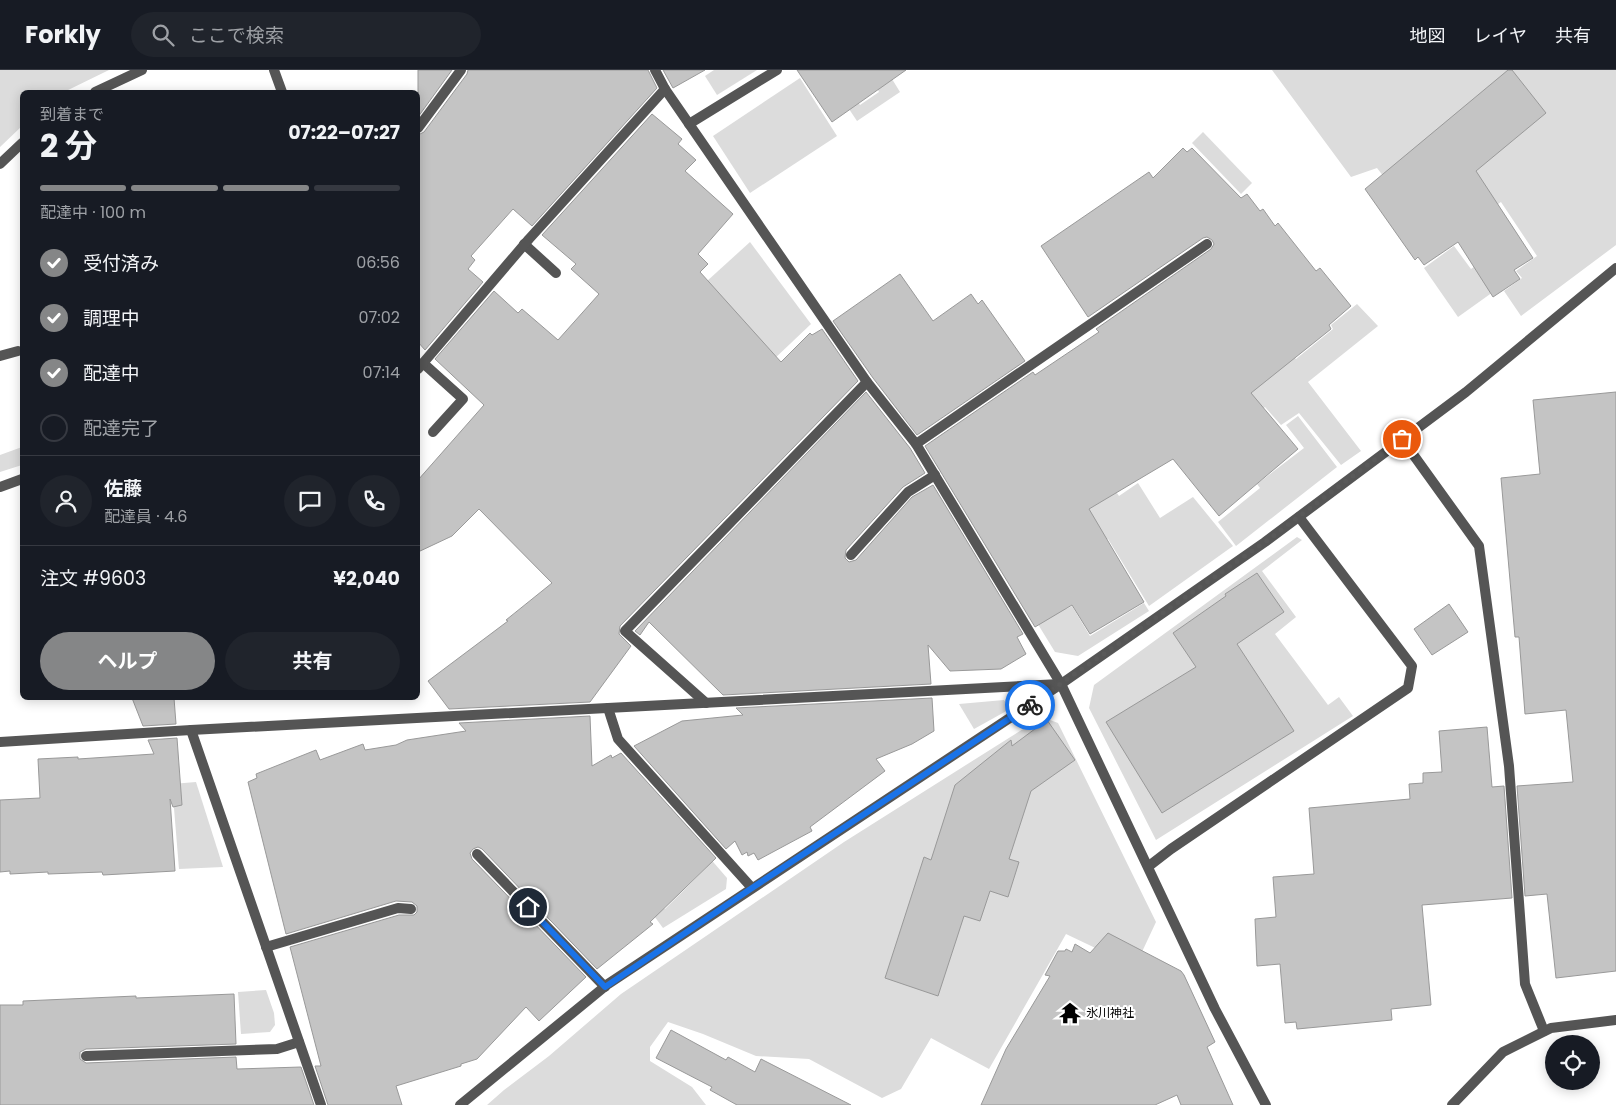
<!DOCTYPE html>
<html lang="ja">
<meta charset="utf-8">
<style>
body{margin:0;font-family:Poppins,"Noto Sans JP",sans-serif;background:#20242c;color:#f1f3f6;height:100vh;display:flex;flex-direction:column;font-size:19px;white-space:nowrap}
*{box-sizing:border-box;margin:0}
p{font-size:16px;color:#9ea1a6}
.icon{flex:none;width:28px;height:28px;fill:none;stroke:currentColor;stroke-width:2;stroke-linecap:round;stroke-linejoin:round}
.map{position:relative;flex:1;overflow:hidden}
.drawer{position:absolute;left:20px;top:20px;width:400px;height:610px;display:flex;flex-direction:column;background:#171b24;border-radius:8px;box-shadow:0 2px 12px #0003}
.drawer>*{flex:none}
.tools{position:absolute;left:1545px;top:965px;display:grid;gap:10px}
.tools a{display:grid;place-items:center;width:55px;height:55px;border-radius:50%;background:#171b24;box-shadow:0 2px 12px #0003;font-size:25px}
.pin{position:absolute;display:grid;place-items:center;width:42px;height:42px;color:#fff;margin:-21px;border:2px solid #fff;border-radius:50%;box-shadow:0 1px 5px #0007}
.courier{position:absolute;display:grid;place-items:center;width:50px;height:50px;margin:-25px;border:4px solid #1a73e8;border-radius:50%;background:#fff;color:#222;box-shadow:0 1px 6px #0007}
.head em{font-style:normal;font-weight:700}
.head div{display:flex;flex-direction:column-reverse}
.head{display:flex;align-items:center;justify-content:space-between;height:85px;padding:0 20px}
h1{font-size:32px;font-weight:700;line-height:38px}
.bar{display:grid;grid-template-columns:repeat(4,1fr);gap:8px 5px;align-content:center;height:60px;padding:0 20px}
.bar i{height:6px;border-radius:4px;background:#363941}
.bar .current{background:#858687}
.bar p{grid-column:span 4}
.line{display:flex;align-items:center;gap:12px;padding:0 20px;border-top:1px solid #363941}
.line div{flex:1}
.round{display:grid;place-items:center;flex:none;width:52px;height:52px;border-radius:26px;background:#20242c}
ol{padding:0 20px;list-style:none}
li{display:flex;align-items:center;gap:15px;height:55px}
li p{margin-inline-start:auto}
li .icon{padding:5px;border-radius:50%;background:#858687;color:#fff;stroke-width:4}
li:last-child{color:#9ea1a6}
li i{width:28px;height:28px;border:2px solid #363941;border-radius:50%}
.button{display:flex;gap:10px;margin-top:auto;padding:10px 20px}
.button a{flex:1;height:58px;border-radius:30px;background:#858687;color:#fff;font-size:20px;font-weight:700;line-height:58px;text-align:center}
.button a+a{background:#20242c;color:#f1f3f6}
header{display:flex;align-items:center;gap:30px;box-sizing:border-box;height:70px;padding:0 25px;background:#171b24;border-bottom:1px solid #363941}
header strong{font-size:24px}
nav{display:flex;gap:28px;margin-inline-start:auto;font-size:18px}
.search{width:350px;height:45px;background:#20242c;display:flex;align-items:center;gap:12px;box-sizing:border-box;padding:0 18px;border-radius:28px;color:#9ea1a6;font-size:19px}
.map>svg:first-child{display:block}
.green{fill:#dcdcdc}
.building{fill:#c4c4c4;stroke:#999}
.lines{fill:none;stroke-linecap:round;stroke-linejoin:round}
.service{stroke:#555;stroke-width:10}
.minor{stroke:#555;stroke-width:10}
.done{stroke:#595959;stroke-width:5;stroke-dasharray:0 9}
.route{stroke:#1a73e8;stroke-width:6}
.labels{text-anchor:middle;stroke-width:4;stroke-linejoin:round;paint-order:stroke}
.poi-label{font-size:12px;fill:#000;stroke:#fff;text-anchor:start}
</style>
<header>
<strong>Forkly</strong>
<div class="search"><svg class="icon" aria-label="search" viewBox="0 0 24 24"><circle cx="10" cy="10" r="6"/><path d="M15 15l6 6"/></svg>ここで検索</div>
<nav><a>地図</a><a>レイヤ</a><a>共有</a></nav>
</header>
<div class="map">
<svg width="1616" height="1035" viewBox="0 0 1616 1035">
<rect width="100%" height="100%" fill="#fff"/>
<g class="green">
<polygon points="0,0 109,0 64,22 22,22 22,56 0,77"/>
<polygon points="714,0 757,0 717,25 705,6"/>
<polygon points="1272,0 1616,0 1616,175 1521,246 1504,221 1522,208 1516,201 1537,186 1501,132 1463,158 1401,129 1377,98 1351,107"/>
<polygon points="800,8 837,66 750,123 713,66"/>
<polygon points="892,9 900,22 857,51 849,39 858,32 860,35 879,22 877,18"/>
<polygon points="1203,62 1252,113 1241,124 1192,73"/>
<polygon points="750,172 811,254 688,371 575,331"/>
<polygon points="1454,176 1471,199 1481,192 1500,217 1458,247 1424,198"/>
<polygon points="1357,234 1378,256 1308,312 1361,381 1341,395 1299,343 1281,355 1265,337 1229,364 1247,325 1292,285 1296,289 1333,259 1331,255"/>
<polygon points="1298,346 1337,397 1236,476 1218,452 1260,418 1257,414 1304,378 1286,355"/>
<polygon points="22,377 22,395 0,402 0,385"/>
<polygon points="1138,413 1160,448 1193,427 1233,476 1149,536 1108,469 1103,471 1075,433 1114,419 1119,426"/>
<polygon points="966,437 1037,489 1066,539 1072,536 1090,566 1144,533 1149,541 1078,586 1055,582"/>
<polygon points="1297,467 1302,470 1262,501 1296,547 1275,564 1328,635 1339,627 1353,646 1156,770 1089,638 1094,615"/>
<polygon points="1004,630 1010,639 974,659 959,634"/>
<polygon points="1042,647 1058,653 1156,852 1141,884 1108,884 1066,864 989,999 931,968 901,1019 882,1028 809,989 756,986 703,964 668,952 650,977 650,991 692,1017 706,1035 487,1035 504,1020 549,986 621,924 844,772"/>
<polygon points="196,712 223,797 179,799 172,714"/>
<polygon points="676,749 727,808 726,819 663,858 646,835 653,827 665,839 707,797 668,755"/>
<polygon points="266,920 274,943 275,955 270,962 241,964 238,922"/>
</g>
<g class="building">
<polygon points="418,0 452,0 418,47"/>
<polygon points="468,0 648,0 657,18 532,156 513,139 471,186 475,190 468,199 483,212 425,280 418,272 418,65 424,62 467,4"/>
<polygon points="663,0 705,0 673,18"/>
<polygon points="797,0 906,0 832,52"/>
<polygon points="1508,0 1512,0 1546,43 1476,101 1533,188 1514,200 1520,209 1493,227 1458,172 1424,195 1418,187 1415,190 1365,119"/>
<polygon points="652,44 682,69 678,74 696,90 685,101 733,144 698,184 708,194 700,202 781,292 810,263 812,265 822,259 858,311 620,556 619,564 631,576 590,632 449,639 428,611 508,551 506,550 552,513 479,439 452,466 418,482 418,410 484,335 435,289 494,221 518,243 522,239 558,270 599,224 571,199 576,194 542,165"/>
<polygon points="1183,78 1187,82 1192,78 1241,128 1247,124 1260,141 1263,139 1275,156 1278,153 1316,201 1320,198 1351,236 1329,255 1331,259 1251,323 1298,379 1219,446 1173,389 1089,439 1144,532 1090,564 1072,535 1035,557 925,376 1033,302 1035,305 1099,262 1096,259 1211,179 1214,174 1212,170 1207,167 1203,168 1088,247 1041,176 1149,102 1153,108"/>
<polygon points="900,204 933,251 971,224 978,234 982,230 1025,291 917,365 873,308 833,251"/>
<polygon points="866,322 910,378 925,403 903,417 846,480 845,488 849,492 856,490 912,427 933,415 1023,564 1017,567 1026,584 1001,599 950,601 928,575 931,614 723,625 649,552 640,565 635,561"/>
<polygon points="1616,322 1616,901 1556,908 1547,824 1525,826 1517,716 1573,712 1566,640 1525,644 1519,567 1515,567 1501,408 1540,404 1533,330"/>
<polygon points="1257,503 1284,542 1237,574 1294,661 1162,743 1106,652 1196,597 1173,563 1226,526 1225,524"/>
<polygon points="1449,534 1468,562 1432,585 1414,559"/>
<polygon points="132,628 174,628 176,654 143,656"/>
<polygon points="932,628 934,661 912,674 876,689 885,701 810,757 812,761 758,790 754,783 748,786 747,782 742,785 735,771 726,779 634,676 682,651 743,645 736,638"/>
<polygon points="590,646 592,696 611,685 612,688 621,683 716,788 650,852 653,854 597,899 482,779 478,777 473,779 470,783 472,789 586,907 539,951 526,937 477,989 461,994 461,996 396,1016 402,1035 328,1035 315,996 321,996 290,877 399,845 414,845 417,842 417,836 412,832 396,831 286,864 248,712 257,708 256,704 316,680 320,690 363,674 365,680 396,675 407,670 466,661 459,653"/>
<polygon points="1047,650 1075,690 1031,721 1009,789 1019,792 1008,827 990,821 980,851 964,846 938,926 885,908 924,787 931,790 955,715 1011,670 1012,676"/>
<polygon points="1487,657 1492,717 1504,716 1512,828 1422,835 1431,935 1391,939 1392,950 1297,959 1296,952 1285,953 1280,894 1257,896 1255,849 1276,847 1273,807 1314,804 1309,738 1410,729 1409,714 1423,713 1423,703 1442,702 1439,661"/>
<polygon points="177,668 182,735 173,737 170,729 175,801 103,805 102,802 48,804 48,802 10,804 10,801 0,802 0,730 40,728 38,689 78,687 78,689 154,684 148,670"/>
<polygon points="1108,863 1181,901 1184,905 1215,972 1207,977 1233,1035 1181,1035 1177,1025 1155,1035 981,1035 1006,979 1050,906 1045,905 1058,881 1065,881 1066,879 1072,882 1075,874 1090,883"/>
<polygon points="234,924 236,974 86,979 80,982 80,989 86,993 236,987 237,999 301,997 314,1035 0,1035 0,935 23,935 23,931 136,926 136,928"/>
<polygon points="671,960 726,990 728,987 755,1002 761,989 851,1035 737,1035 710,1020 712,1017 656,988"/>
</g>
<g class="lines">
<g class="service">
<polyline points="274,0 282,22"/>
<polyline points="655,0 665,19 867,312 916,374 1061,614"/>
<polyline points="95,22 142,0"/>
<polyline points="689,54 777,0"/>
<polyline points="418,58 461,0"/>
<polyline points="0,94 22,73"/>
<polyline points="524,174 556,203"/>
<polyline points="0,286 18,281"/>
<polyline points="423,293 463,329 433,362"/>
<polyline points="418,299 529,169 665,19"/>
<polyline points="1402,369 1479,476 1509,696 1525,914 1544,961"/>
<polyline points="916,374 1207,174"/>
<polyline points="851,485 908,422 935,405"/>
<polyline points="706,633 625,561 867,312"/>
<polyline points="477,784 605,917"/>
<polyline points="1149,796 1171,779 1408,618 1412,596 1299,447"/>
<polyline points="266,877 398,838 411,839"/>
<polyline points="86,986 277,979 299,972"/>
<polyline points="1452,1035 1503,982 1551,958 1616,950"/>
</g>
<g class="minor">
<polyline points="0,417 22,409"/>
<polyline points="1061,614 1215,939 1266,1035"/>
<polyline points="608,638 618,669 752,818"/>
<polyline points="191,660 321,1035"/>
<polyline points="0,672 191,660 1060,614"/>
<polyline points="460,1035 608,914 1061,614 1265,472 1466,322 1616,198"/>
</g>
</g>
<g class="lines">
<polyline class="done" points="1030,635 1265,472 1402,369"/>
<polyline class="route" points="528,837 605,917 752,818 1030,635"/>
</g>
<defs>
<g id="temple-bare" transform="scale(1.725)"><path d="M0-6L5-2H3V0L6.5 2.5H4V6H1.5V3h-3V6H-4V2.5H-6.5L-3 0V-2H-5Z" fill="#000" stroke="#fff" stroke-width="2.5" paint-order="stroke"/></g>
</defs>
<g fill-rule="evenodd">
<use href="#temple-bare" x="1070" y="943"/>
</g>
<g class="labels">
<g class="poi-label">
<text x="1086" y="947">氷川神社</text>
</g>
</g>
</svg>
<div class="tools">
<a><svg class="icon" aria-label="locate" viewBox="0 0 24 24"><circle cx="12" cy="12" r="6"/><path d="M12 2v4M12 18v4M2 12h4M18 12h4"/></svg></a>
</div>
<div class="pin" style="left:1402px;top:369px;background:#ea580c"><svg class="icon" aria-label="bag" viewBox="0 0 24 24"><path d="M5 8h14l-1 12H6zM9 8a3 3 0 0 1 6 0"/></svg></div>
<div class="pin" style="left:528px;top:837px;background:#1f2937"><svg class="icon" aria-label="home" viewBox="0 0 24 24"><path d="M3 11l9-7 9 7M6 9v11h12V9"/></svg></div>
<div class="courier" style="left:1030px;top:635px"><svg class="icon" aria-label="bike" viewBox="0 0 24 24"><circle cx="6" cy="16" r="4"/><circle cx="18" cy="16" r="4"/><path d="M6 16l4-8h5l3 8M10 8l3 8H6M13 5h3"/></svg></div>
<section class="drawer">
<div class="head"><div><h1>2 分</h1><p>到着まで</p></div><em>07:22–07:27</em></div>
<div class="bar"><i class="current"></i><i class="current"></i><i class="current"></i><i></i><p>配達中 · 100 m</p></div>
<ol>
<li><svg class="icon" aria-label="check" viewBox="0 0 24 24"><path d="M5 12l5 5 9-10"/></svg>受付済み<p>06:56</p></li>
<li><svg class="icon" aria-label="check" viewBox="0 0 24 24"><path d="M5 12l5 5 9-10"/></svg>調理中<p>07:02</p></li>
<li><svg class="icon" aria-label="check" viewBox="0 0 24 24"><path d="M5 12l5 5 9-10"/></svg>配達中<p>07:14</p></li>
<li><i></i>配達完了</li>
</ol>
<div class="line" style="height:90px"><a class="round"><svg class="icon" aria-label="person" viewBox="0 0 24 24"><circle cx="12" cy="8" r="4"/><path d="M4 21q1-7 8-7t8 7"/></svg></a><div><b>佐藤</b><p>配達員 · 4.6</p></div><a class="round"><svg class="icon" aria-label="chat" viewBox="0 0 24 24"><path d="M4 5h16v11H9l-5 4z"/></svg></a><a class="round"><svg class="icon" aria-label="phone" viewBox="0 0 24 24"><path d="M5 4h4l2 5-3 2q2 4 5 5l2-3 5 2v4C11 20 4 13 5 4z"/></svg></a></div>
<div class="line" style="height:65px"><div>注文 #9603</div><b>¥2,040</b></div>
<div class="button"><a>ヘルプ</a><a>共有</a></div>
</section>
</div>
